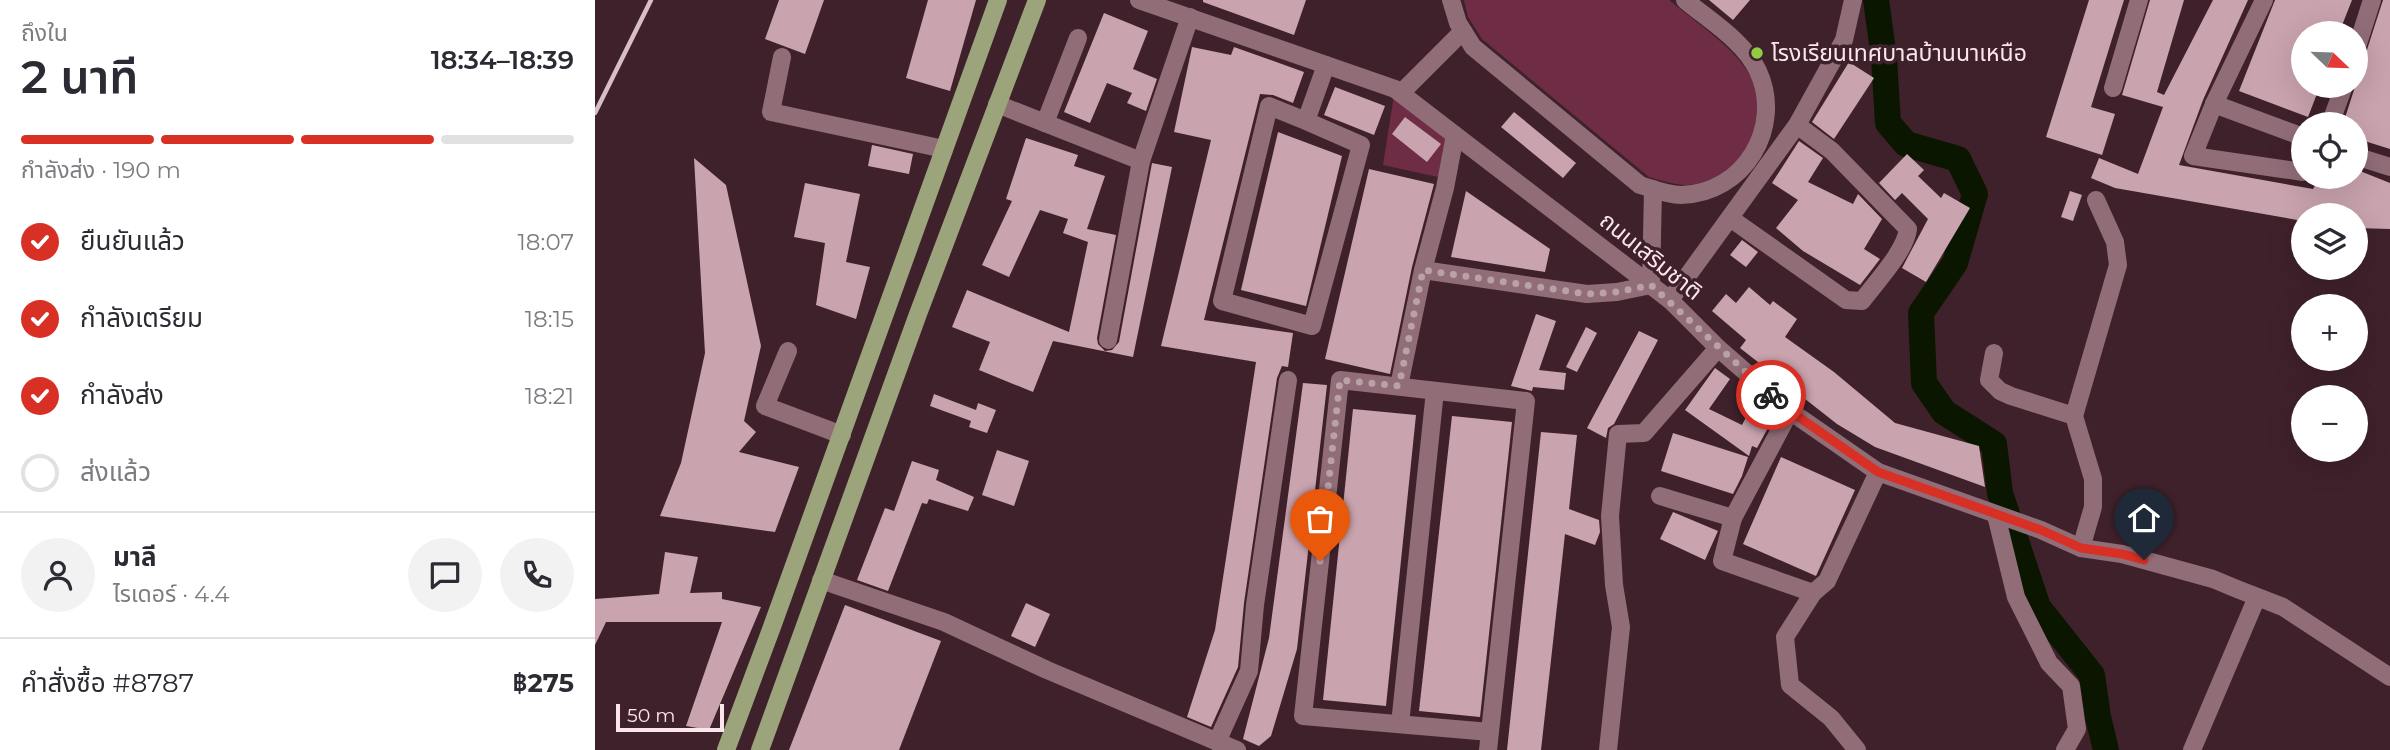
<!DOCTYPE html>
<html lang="th">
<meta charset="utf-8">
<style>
body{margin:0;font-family:Montserrat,"Noto Sans Thai",sans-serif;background:#f2f2f3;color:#2b2b33;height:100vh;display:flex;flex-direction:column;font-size:26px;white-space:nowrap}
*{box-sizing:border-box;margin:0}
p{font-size:23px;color:#7c7c81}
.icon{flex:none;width:38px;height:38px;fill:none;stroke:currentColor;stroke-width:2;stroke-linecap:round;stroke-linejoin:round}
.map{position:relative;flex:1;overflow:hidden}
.panel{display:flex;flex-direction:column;background:#fff;width:595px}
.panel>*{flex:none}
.needle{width:46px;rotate:113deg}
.fabs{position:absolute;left:1696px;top:21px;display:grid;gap:14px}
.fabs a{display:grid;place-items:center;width:77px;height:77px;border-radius:50%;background:#fff;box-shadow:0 7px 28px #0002;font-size:35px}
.scale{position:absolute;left:21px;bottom:18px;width:108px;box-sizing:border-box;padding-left:7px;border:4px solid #fae6eb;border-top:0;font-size:19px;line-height:24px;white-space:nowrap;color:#fae6eb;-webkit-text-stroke:5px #3f212b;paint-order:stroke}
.pin{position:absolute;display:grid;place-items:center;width:60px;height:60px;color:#fff;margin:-72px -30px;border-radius:50% 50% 50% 0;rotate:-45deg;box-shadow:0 0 7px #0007}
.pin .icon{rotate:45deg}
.courier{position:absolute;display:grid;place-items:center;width:70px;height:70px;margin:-35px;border:5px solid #d93025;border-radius:50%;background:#fff;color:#222;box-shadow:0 2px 9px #0007}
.head em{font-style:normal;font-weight:600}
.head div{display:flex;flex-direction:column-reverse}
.head{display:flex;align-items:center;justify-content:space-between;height:119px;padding:0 21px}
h1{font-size:46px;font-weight:600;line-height:52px}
.bar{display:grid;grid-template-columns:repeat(4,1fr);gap:10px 7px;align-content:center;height:84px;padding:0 21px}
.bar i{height:9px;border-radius:5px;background:#e1e1e2}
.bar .current{background:#d93025}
.bar p{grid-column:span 4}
.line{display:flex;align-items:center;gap:18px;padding:0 21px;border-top:2px solid #e1e1e2}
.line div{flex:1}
.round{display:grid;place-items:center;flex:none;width:74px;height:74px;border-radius:37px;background:#f2f2f3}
ol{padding:0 21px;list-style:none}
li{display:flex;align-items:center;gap:21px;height:77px}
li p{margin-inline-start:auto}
li .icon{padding:7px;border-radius:50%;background:#d93025;color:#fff;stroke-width:4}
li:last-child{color:#7c7c81}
li i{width:38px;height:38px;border:4px solid #e1e1e2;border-radius:50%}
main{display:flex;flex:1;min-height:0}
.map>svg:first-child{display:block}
.green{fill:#6e2d45}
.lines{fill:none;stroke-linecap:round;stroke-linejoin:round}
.river{stroke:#0b1601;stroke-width:26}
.building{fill:#c9a3ae}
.minor{stroke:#916d78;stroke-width:18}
.major{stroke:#9ca47c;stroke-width:18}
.rail{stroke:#d6c0c6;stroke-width:4.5}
.done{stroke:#b9a1a8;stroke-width:7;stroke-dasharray:0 12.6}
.route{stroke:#d93025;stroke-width:9}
.poi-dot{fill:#91cd40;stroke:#3f212b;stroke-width:2.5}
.labels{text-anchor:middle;stroke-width:7;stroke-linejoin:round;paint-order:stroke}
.poi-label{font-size:23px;fill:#fae6eb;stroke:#3f212b;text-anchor:start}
.street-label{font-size:23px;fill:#fae6eb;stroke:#3f212b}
</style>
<main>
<section class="panel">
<div class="head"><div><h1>2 นาที</h1><p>ถึงใน</p></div><em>18:34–18:39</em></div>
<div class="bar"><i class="current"></i><i class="current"></i><i class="current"></i><i></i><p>กำลังส่ง · 190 m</p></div>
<ol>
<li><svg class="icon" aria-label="check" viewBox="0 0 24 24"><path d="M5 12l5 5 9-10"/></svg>ยืนยันแล้ว<p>18:07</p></li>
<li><svg class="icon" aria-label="check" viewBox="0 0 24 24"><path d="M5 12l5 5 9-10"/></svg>กำลังเตรียม<p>18:15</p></li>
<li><svg class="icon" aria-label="check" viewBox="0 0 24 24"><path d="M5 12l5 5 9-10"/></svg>กำลังส่ง<p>18:21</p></li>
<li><i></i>ส่งแล้ว</li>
</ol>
<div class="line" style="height:126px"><a class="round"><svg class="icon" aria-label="person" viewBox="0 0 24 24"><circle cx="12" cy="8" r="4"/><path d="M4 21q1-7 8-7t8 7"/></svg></a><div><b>มาลี</b><p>ไรเดอร์ · 4.4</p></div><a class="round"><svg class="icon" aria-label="chat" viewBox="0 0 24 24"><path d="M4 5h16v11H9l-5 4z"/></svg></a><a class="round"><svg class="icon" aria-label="phone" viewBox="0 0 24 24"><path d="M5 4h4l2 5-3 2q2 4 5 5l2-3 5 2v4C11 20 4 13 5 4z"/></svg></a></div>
<div class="line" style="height:91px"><div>คำสั่งซื้อ #8787</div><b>฿275</b></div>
</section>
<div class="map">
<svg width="1795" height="750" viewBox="0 0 1795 750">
<rect width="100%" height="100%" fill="#3f212b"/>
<g class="green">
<path d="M869,0H1074C1101,23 1144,50 1158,81C1177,123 1147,171 1106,183C1088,188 1071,182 1054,177L887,39L873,17Z"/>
<polygon points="800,89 860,135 852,179 788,165"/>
</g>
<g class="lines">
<polyline class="river" points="1281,0 1289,58 1293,123 1311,144 1363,159 1380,194 1360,263 1326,313 1329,383 1349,412 1399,444 1405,493 1443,607 1497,675 1503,717 1511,750"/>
</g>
<g class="building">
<polygon points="184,0 229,0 210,54 170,39"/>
<polygon points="333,0 381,0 355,91 311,78"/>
<polygon points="608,0 711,0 699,35 608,2"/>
<polygon points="1114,0 1155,0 1138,20"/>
<polygon points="1494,0 1529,0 1496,107 1520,114 1507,155 1451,137"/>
<polygon points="1555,0 1589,0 1562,92 1569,95 1618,0 1653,0 1608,100 1584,165 1718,189 1725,177 1760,177 1760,169 1795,183 1795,229 1760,228 1760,215 1708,215 1708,221 1520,188 1496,178 1504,158 1543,174 1568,107 1527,95"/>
<polygon points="1680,0 1757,0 1744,33 1708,33 1708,86 1725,86 1713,117 1644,91"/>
<polygon points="1788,0 1795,0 1795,149 1760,138 1760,124 1748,124"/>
<polygon points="509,13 553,31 538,69 562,79 551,111 532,103 537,93 512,83 495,123 469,112"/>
<polygon points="597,47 636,55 639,47 709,72 698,103 678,95 665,94 609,320 698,333 693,367 687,366 682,378 649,603 643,667 616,727 592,717 620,630 661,362 566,346 616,140 579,132"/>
<polygon points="1254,62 1279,78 1239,139 1217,122"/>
<polygon points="740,87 790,106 779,135 729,115"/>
<polygon points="919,112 981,163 968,178 906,127"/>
<polygon points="810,117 846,144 832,162 797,134"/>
<polygon points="683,132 747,156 711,306 646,290"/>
<polygon points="431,138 483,155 479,166 510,176 492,229 521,235 502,338 503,344 510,351 517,350 524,342 557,163 577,167 538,357 458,341 438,392 384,370 395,342 357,327 372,290 474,332 493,242 468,233 473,219 445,210 414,277 387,265 417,201 411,199"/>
<polygon points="1204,141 1228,158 1213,182 1258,204 1263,194 1287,219 1269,249 1285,259 1265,285 1208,251 1181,228 1203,200 1177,183"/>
<polygon points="277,145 318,154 314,174 273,166"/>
<polygon points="1312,154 1329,170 1323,176 1346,198 1349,193 1375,208 1331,282 1307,268 1333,219 1307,193 1300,200 1284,183"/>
<polygon points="99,158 131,185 166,346 149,421 161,432 144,452 204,467 180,532 65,516 86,463 110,353"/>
<polygon points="774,169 839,184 817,267 795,374 730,359"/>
<polygon points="210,183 265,194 251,262 275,267 261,319 221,305 230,243 199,237"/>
<polygon points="871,191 955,249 950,272 856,257"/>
<polygon points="1475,191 1487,195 1478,221 1466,217"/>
<polygon points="1147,240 1163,252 1151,267 1135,255"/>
<polygon points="1154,287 1175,305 1178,301 1202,319 1190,337 1239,372 1300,423 1384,446 1390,487 1280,447 1242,424 1145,348 1151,340 1117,311 1131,294 1141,303"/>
<polygon points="941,314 961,321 944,370 971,373 969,390 938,387 937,391 916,386"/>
<polygon points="991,327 1002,333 982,372 971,367"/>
<polygon points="1044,331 1063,340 1019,424 1013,428 1011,438 992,428"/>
<polygon points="1120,368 1135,379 1114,409 1147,425 1158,404 1180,415 1162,448 1157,446 1154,456 1090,410"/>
<polygon points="708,383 732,385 702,649 676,736 664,746 648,739 674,638"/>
<polygon points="339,394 381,410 383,403 401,410 392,433 374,427 376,421 335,406"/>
<polygon points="758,409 821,415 791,706 728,700"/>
<polygon points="857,416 917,422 885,717 824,711"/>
<polygon points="946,432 982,435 974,509 1004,520 1005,532 1000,545 970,534 946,750 912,750"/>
<polygon points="1078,433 1153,457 1147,476 1138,494 1066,471"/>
<polygon points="402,450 434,461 419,506 387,495"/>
<polygon points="1186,457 1260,490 1221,576 1148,544"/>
<polygon points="317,461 344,470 341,480 379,497 373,511 334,499 332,504 327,503 293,591 262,580 290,508 299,511"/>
<polygon points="1078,512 1123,531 1110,560 1065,539"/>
<polygon points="70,552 103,557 95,593 127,592 127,599 166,607 114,730 91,726 127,622 11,622 0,645 0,599 64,594"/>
<polygon points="431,603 455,614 440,647 416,636"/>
<polygon points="250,605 346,641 304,750 194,750"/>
</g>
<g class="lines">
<g class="minor">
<polyline points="544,0 800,89 1075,300 1123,348 1195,411 1283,472 1446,530 1486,548 1527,554 1618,579 1642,589 1688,607 1795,677"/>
<path d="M856,0L863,23L878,47L1045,185C1058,189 1072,195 1086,195C1149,194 1189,127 1163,71C1149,41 1115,21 1090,0"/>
<polyline points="1669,0 1619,104 1598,156 1708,172"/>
<polyline points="1760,53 1777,0"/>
<polyline points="187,57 176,112 349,149"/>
<polyline points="1518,88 1544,0"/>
<polyline points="806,93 868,31"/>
<polyline points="402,104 546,161 513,340"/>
<polyline points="1619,104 1708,137"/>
<polyline points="711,121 674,106 627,301 717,326 766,145 711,121 731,65"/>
<polyline points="450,123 483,38"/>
<polyline points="1735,124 1749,86"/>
<polyline points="1760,156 1795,167"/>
<polyline points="546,161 595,17"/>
<path d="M1135,218L1251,300L1267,301C1281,282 1310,252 1313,229L1237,151L1202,125"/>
<polyline points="828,270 992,294 1022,292 1056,285 1058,189"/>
<polyline points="1075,300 1202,125 1249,40 1258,0"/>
<polyline points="193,351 170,406 247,435"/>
<polyline points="1399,353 1394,380 1405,391 1416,396 1479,416 1498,479 1498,507 1486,548"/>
<polyline points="804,386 828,270 850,188 860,135"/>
<polyline points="1479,416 1523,265 1520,242 1501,200"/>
<polyline points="1065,496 1138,518 1195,411"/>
<polyline points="1401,515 1421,597 1454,663 1476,686 1482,729 1470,750"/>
<polyline points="1138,518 1127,561 1218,593"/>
<polyline points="226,580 349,622 452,670 642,750"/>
<polyline points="805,724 840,391"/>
<polyline points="622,742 654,671 660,605 693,380"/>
<polyline points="893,750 895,732 931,401 745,380 708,716 895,732"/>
<polyline points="1013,750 1026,627 1019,585 1015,516 1023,434 1049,433 1123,348"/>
<polyline points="1262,750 1236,718 1195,685 1190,637 1218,593 1232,581 1283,472"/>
<polyline points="1597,750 1662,597"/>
</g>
<g class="major">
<polyline points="131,750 178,624 403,0"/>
<polyline points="165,750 323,314 442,0"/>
</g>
<polyline class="rail" points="0,113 56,0"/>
</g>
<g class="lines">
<polyline class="done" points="725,561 745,380 804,386 828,270 992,294 1022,292 1056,285 1176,395"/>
<polyline class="route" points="1176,395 1195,411 1283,472 1446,530 1486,548 1527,554 1549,560"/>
</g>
<circle class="poi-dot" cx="1162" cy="53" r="7"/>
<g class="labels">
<g class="poi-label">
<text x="1176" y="61">โรงเรียนเทศบาลบ้านนาเหนือ</text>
</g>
<g class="street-label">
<text transform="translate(1056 256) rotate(39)" y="8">ถนนเสริมชาติ</text>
</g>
</g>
</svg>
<div class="fabs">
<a><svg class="needle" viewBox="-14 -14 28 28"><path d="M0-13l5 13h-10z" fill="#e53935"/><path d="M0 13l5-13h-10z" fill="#7c7c81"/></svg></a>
<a><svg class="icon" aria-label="locate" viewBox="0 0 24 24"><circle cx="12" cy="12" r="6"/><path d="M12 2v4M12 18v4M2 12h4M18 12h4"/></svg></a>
<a><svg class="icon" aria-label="layers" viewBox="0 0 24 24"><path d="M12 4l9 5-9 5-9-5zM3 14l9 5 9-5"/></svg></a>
<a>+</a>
<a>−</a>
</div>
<div class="scale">50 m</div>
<div class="pin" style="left:725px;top:561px;background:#ea580c"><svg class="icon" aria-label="bag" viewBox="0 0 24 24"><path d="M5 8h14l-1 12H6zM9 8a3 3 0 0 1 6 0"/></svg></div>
<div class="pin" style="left:1549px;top:560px;background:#1f2937"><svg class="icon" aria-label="home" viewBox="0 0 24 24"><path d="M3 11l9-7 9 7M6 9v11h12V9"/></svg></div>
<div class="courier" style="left:1176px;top:395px"><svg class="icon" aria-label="bike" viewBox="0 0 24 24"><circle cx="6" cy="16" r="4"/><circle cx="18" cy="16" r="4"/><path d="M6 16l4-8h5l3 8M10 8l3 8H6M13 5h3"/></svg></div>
</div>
</main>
